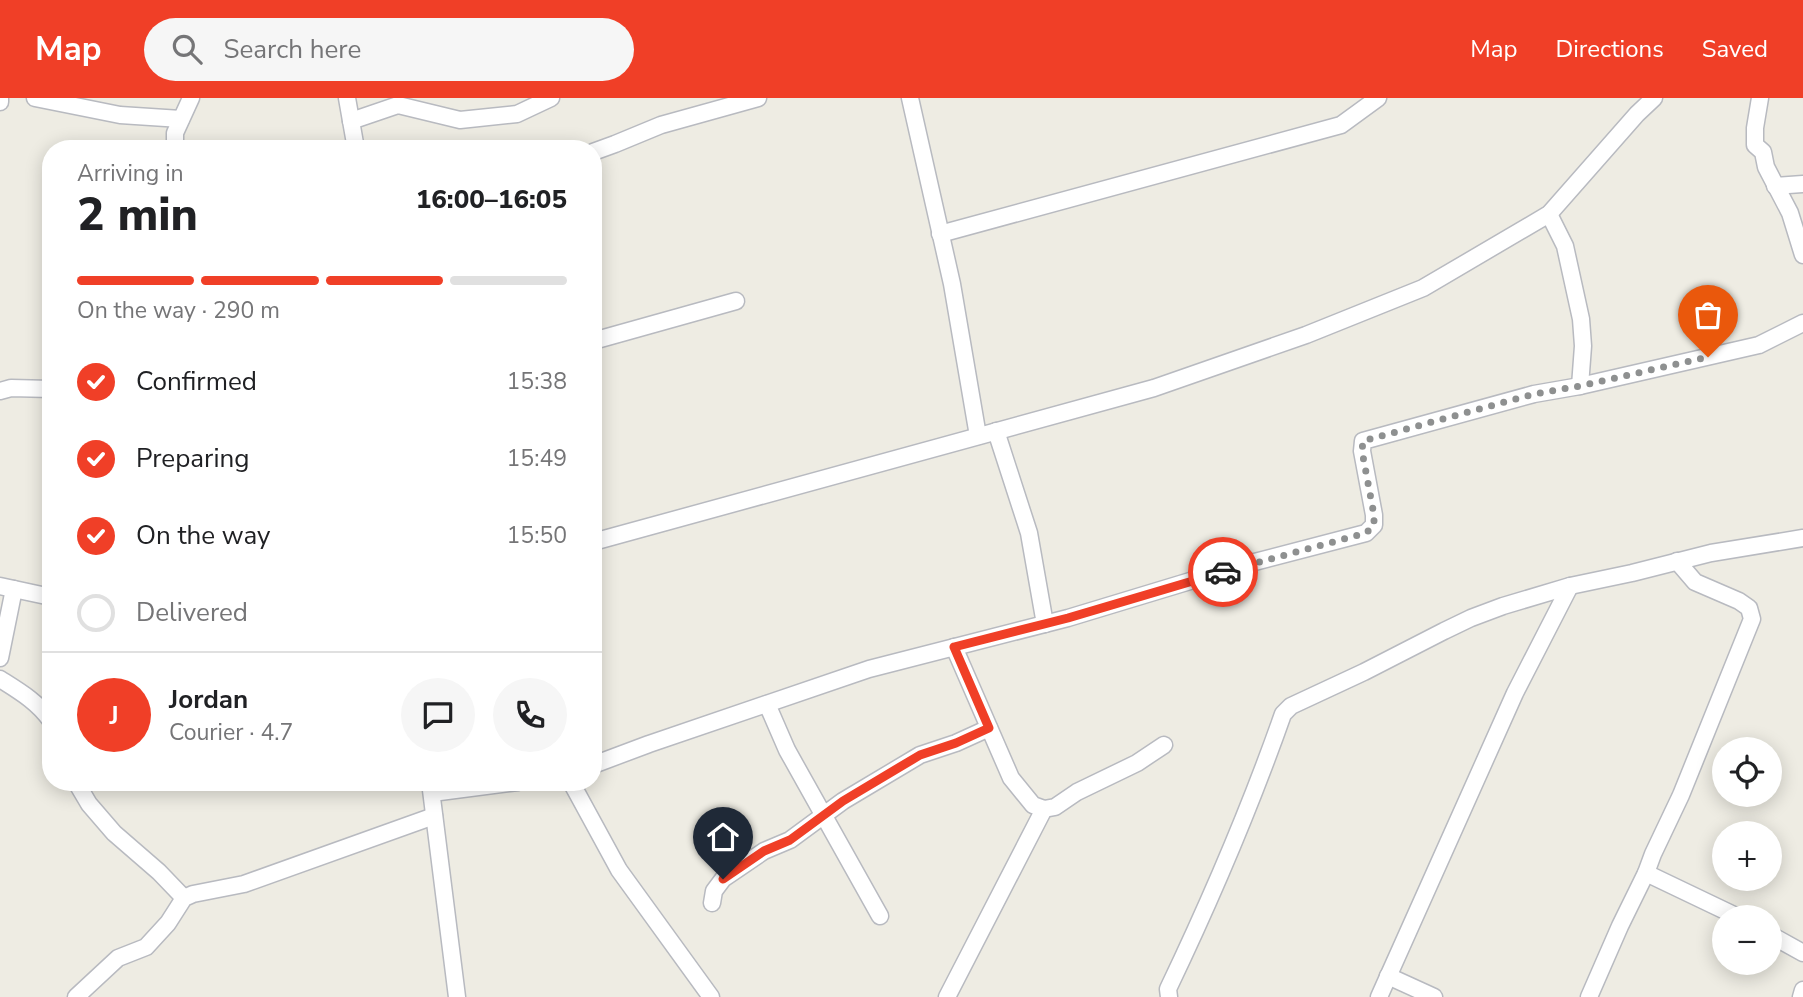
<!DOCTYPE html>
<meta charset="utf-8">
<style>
body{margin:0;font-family:"Nunito Sans",sans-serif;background:#f6f6f6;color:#202124;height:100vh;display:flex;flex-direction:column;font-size:26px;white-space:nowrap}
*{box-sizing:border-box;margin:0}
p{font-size:23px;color:#757577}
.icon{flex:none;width:38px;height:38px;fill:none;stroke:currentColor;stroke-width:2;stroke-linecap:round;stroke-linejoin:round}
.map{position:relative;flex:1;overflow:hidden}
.details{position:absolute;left:42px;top:42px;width:560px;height:651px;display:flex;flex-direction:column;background:#fff;border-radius:28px;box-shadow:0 4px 18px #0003}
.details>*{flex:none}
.fabs{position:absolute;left:1712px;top:639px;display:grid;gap:14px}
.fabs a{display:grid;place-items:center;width:70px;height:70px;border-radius:50%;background:#fff;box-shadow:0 4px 18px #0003;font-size:35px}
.pin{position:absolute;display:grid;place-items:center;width:60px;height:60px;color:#fff;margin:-72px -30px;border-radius:50% 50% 50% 0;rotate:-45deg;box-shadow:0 0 7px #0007}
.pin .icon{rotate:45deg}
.courier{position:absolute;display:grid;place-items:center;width:70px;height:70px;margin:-35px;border:5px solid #f03f27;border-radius:50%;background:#fff;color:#222;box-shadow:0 2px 9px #0007}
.overview em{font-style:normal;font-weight:800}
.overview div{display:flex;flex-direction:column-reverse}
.overview{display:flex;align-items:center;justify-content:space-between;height:119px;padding:0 35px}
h1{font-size:46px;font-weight:800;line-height:52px}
.bar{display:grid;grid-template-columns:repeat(4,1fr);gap:10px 7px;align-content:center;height:84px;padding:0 35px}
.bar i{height:9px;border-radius:5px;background:#e0e0e0}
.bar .current{background:#f03f27}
.bar p{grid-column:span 4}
.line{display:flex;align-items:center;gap:18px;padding:0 35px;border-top:2px solid #e0e0e0}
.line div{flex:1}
.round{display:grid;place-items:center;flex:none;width:74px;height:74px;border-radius:37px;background:#f6f6f6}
ol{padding:0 35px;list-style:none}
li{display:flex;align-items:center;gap:21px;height:77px}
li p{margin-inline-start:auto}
li .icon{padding:7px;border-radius:50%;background:#f03f27;color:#fff;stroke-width:4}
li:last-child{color:#757577}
li i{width:38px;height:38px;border:4px solid #e0e0e0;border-radius:50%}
header{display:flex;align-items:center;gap:42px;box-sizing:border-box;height:98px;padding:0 35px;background:#f03f27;color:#fff}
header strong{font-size:33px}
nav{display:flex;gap:38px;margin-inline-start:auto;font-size:24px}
.search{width:490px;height:63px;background:#f6f6f6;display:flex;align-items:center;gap:18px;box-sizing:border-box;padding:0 24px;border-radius:38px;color:#757577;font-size:26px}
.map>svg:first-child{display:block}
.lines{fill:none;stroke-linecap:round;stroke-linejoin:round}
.minor-casing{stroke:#b8bac0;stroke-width:19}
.minor{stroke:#fff;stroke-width:16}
.done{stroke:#8e9090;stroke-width:7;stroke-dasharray:0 12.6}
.route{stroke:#f03f27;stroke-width:9}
</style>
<header>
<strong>Map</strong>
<div class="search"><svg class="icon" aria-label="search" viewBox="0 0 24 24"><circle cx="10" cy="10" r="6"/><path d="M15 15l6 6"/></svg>Search here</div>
<nav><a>Map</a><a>Directions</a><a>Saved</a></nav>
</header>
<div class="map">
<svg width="1803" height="899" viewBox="0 0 1803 899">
<rect width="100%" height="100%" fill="#eeece3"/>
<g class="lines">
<g class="minor-casing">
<g id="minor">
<polyline points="35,0 120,17 181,21"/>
<polyline points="347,0 356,51"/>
<polyline points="910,0 952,186 978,338"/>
<polyline points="1760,0 1755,30 1755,47 1763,54 1766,69 1790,115 1803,157"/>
<polyline points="0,4 0,0"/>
<polyline points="351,23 398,7 460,22 517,16 551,0"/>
<polyline points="175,51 175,35 191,0"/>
<polyline points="593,54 615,46 661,27 758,0"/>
<polyline points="1775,88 1803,86"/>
<polyline points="1549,116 1565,148 1581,221 1583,248 1580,288"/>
<polyline points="940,136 1341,27 1378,0"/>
<polyline points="593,243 736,203"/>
<polyline points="0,293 11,290 51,291"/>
<polyline points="996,333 1029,435 1045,526"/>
<polyline points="593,444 1154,290 1306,237 1423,190 1549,116 1637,16 1654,0"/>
<polyline points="0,488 51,499"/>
<polyline points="954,549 1011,680 1033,707 1044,711 1055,709 1077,694 1137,665 1164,647"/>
<polyline points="0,560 14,491"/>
<path d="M0,581C19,593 38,604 51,623"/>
<polyline points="767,606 787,652 880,818"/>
<polyline points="593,667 649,646 869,571 1068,520 1243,467 1366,435 1374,427 1374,417 1362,353 1363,343 1534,296 1580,288 1759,247 1803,225"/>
<polyline points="76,684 89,706 114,735 159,774 184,800"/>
<polyline points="430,684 457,899"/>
<polyline points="571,684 619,772 711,899"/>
<polyline points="432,695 518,684"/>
<polyline points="1646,775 1738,819"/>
<polyline points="712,805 714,793 723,781 764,753 790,742 843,703 920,657 956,645 989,630"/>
<polyline points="1769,836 1803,855"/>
<polyline points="1388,878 1434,899"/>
<polyline points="76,899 118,860 146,849 168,825 184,800 193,796 244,786 434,718"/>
<polyline points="947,899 1044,711"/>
<path d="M1169,899L1168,891C1211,801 1250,710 1283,616L1291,608L1364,574L1444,533L1471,520L1503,508L1570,488L1632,475L1711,455L1803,440"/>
<polyline points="1379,899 1515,595 1570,488"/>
<polyline points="1589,899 1620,828 1646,775 1653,756 1681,697 1752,521 1749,510 1739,503 1695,484 1677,463"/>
<polyline points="1801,899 1803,892"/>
</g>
</g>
<use href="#minor" class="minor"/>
</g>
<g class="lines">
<polyline class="done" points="1223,474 1366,435 1374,427 1374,417 1362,353 1363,343 1534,296 1580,288 1708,259"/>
<polyline class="route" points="723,781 764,753 790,742 843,703 920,657 956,645 989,630 954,549 1068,520 1223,474"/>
</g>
</svg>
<div class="fabs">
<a><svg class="icon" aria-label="locate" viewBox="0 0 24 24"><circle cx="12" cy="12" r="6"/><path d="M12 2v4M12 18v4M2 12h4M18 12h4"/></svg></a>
<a>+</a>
<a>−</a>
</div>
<div class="pin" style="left:1708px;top:259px;background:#ea580c"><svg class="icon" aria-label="bag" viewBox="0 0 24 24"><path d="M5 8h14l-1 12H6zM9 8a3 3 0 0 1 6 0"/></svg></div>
<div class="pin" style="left:723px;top:781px;background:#1f2937"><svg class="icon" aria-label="home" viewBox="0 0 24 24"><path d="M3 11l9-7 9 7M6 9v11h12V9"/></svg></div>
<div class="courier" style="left:1223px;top:474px"><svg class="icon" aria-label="car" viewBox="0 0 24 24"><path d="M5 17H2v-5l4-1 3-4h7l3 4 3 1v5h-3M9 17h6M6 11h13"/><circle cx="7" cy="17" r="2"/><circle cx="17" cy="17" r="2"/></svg></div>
<section class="details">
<div class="overview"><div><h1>2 min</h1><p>Arriving in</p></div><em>16:00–16:05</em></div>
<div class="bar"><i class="current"></i><i class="current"></i><i class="current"></i><i></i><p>On the way · 290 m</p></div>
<ol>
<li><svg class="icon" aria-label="check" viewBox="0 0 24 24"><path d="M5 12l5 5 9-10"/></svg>Confirmed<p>15:38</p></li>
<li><svg class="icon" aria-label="check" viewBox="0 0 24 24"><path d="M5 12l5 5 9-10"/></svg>Preparing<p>15:49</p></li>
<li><svg class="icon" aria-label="check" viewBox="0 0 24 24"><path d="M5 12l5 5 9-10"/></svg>On the way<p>15:50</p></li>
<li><i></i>Delivered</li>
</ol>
<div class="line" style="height:126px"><b class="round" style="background:#f03f27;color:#fff">J</b><div><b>Jordan</b><p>Courier · 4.7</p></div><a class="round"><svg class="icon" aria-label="chat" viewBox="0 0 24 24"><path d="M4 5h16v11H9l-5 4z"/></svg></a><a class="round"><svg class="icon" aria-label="phone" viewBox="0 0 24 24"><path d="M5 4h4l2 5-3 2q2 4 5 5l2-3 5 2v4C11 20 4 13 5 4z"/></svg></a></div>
</section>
</div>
